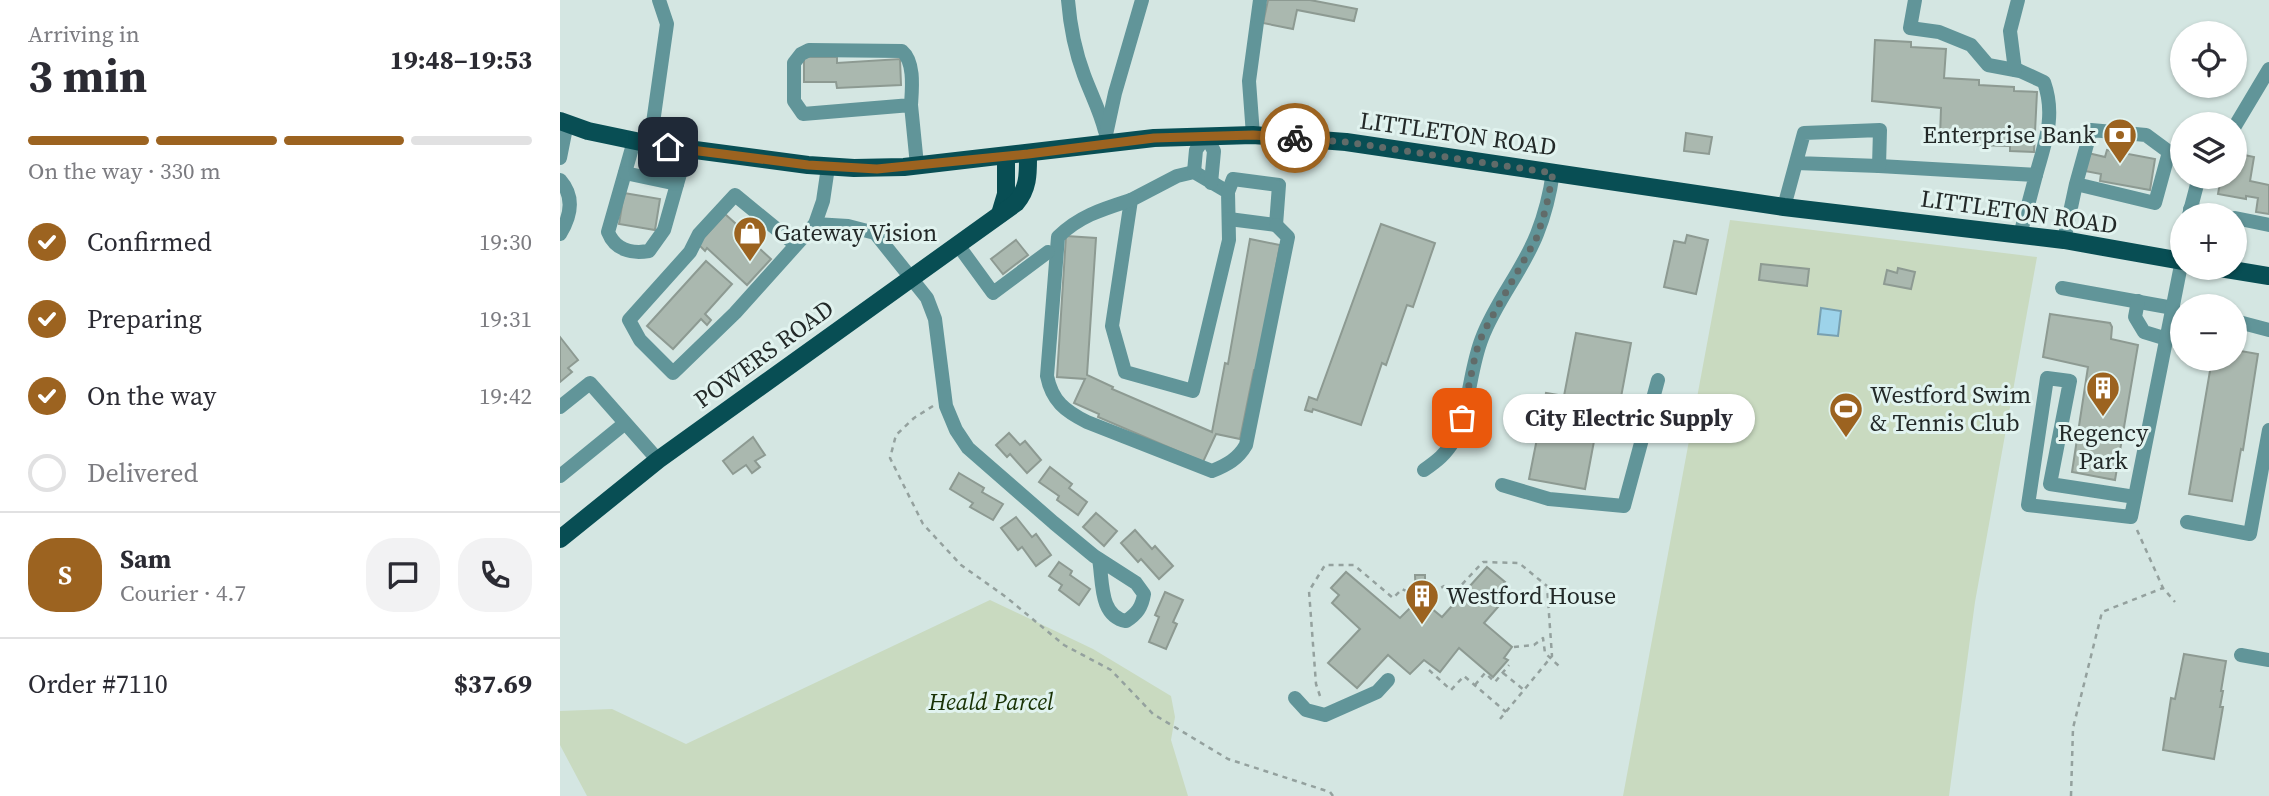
<!DOCTYPE html>
<meta charset="utf-8">
<style>
body{margin:0;font-family:"Source Serif 4",serif;background:#f2f2f3;color:#2b2b33;height:100vh;display:flex;flex-direction:column;font-size:26px;white-space:nowrap}
*{box-sizing:border-box;margin:0}
p{font-size:23px;color:#7c7c81}
.icon{flex:none;width:38px;height:38px;fill:none;stroke:currentColor;stroke-width:2;stroke-linecap:round;stroke-linejoin:round}
.map{position:relative;flex:1;overflow:hidden}
.sheet{display:flex;flex-direction:column;background:#fff;width:560px}
.sheet>*{flex:none}
.controls{position:absolute;left:1610px;top:21px;display:grid;gap:14px}
.controls a{display:grid;place-items:center;width:77px;height:77px;border-radius:50%;background:#fff;box-shadow:0 2px 5px #0004;font-size:35px}
.pin{position:absolute;display:grid;place-items:center;width:60px;height:60px;color:#fff;margin:-30px;border-radius:14px;box-shadow:0 4px 10px #0006}
.courier{position:absolute;display:grid;place-items:center;width:70px;height:70px;margin:-35px;border:5px solid #9c6320;border-radius:50%;background:#fff;color:#222;box-shadow:0 2px 9px #0007}
.bubble{position:absolute;height:49px;border-radius:24px;background:#fff;box-shadow:0 2px 5px #0004;font-size:23px;font-weight:700;line-height:49px;text-align:center}
.summary em{font-style:normal;font-weight:700}
.summary div{display:flex;flex-direction:column-reverse}
.summary{display:flex;align-items:center;justify-content:space-between;height:119px;padding:0 28px}
h1{font-size:46px;font-weight:700;line-height:52px}
.bar{display:grid;grid-template-columns:repeat(4,1fr);gap:10px 7px;align-content:center;height:84px;padding:0 28px}
.bar i{height:9px;border-radius:5px;background:#e1e1e2}
.bar .active{background:#9c6320}
.bar p{grid-column:span 4}
.line{display:flex;align-items:center;gap:18px;padding:0 28px;border-top:2px solid #e1e1e2}
.line div{flex:1}
.round{display:grid;place-items:center;flex:none;width:74px;height:74px;border-radius:28px;background:#f2f2f3}
ol{padding:0 28px;list-style:none}
li{display:flex;align-items:center;gap:21px;height:77px}
li p{margin-inline-start:auto}
li .icon{padding:7px;border-radius:50%;background:#9c6320;color:#fff;stroke-width:4}
li:last-child{color:#7c7c81}
li i{width:38px;height:38px;border:4px solid #e1e1e2;border-radius:50%}
main{display:flex;flex:1;min-height:0}
.map>svg:first-child{display:block}
.green{fill:#c9dac0}
.water{fill:#9dd3ea;stroke:#78a0b0;stroke-width:2}
.building{fill:#aab8af;stroke:#8d9a92;stroke-width:2}
.lines{fill:none;stroke-linecap:round;stroke-linejoin:round}
.path{stroke:#94a19e;stroke-width:2.5;stroke-dasharray:5 5;stroke-linecap:butt}
.minor{stroke:#619599;stroke-width:14}
.major{stroke:#084e54;stroke-width:18}
.done{stroke:#616b69;stroke-width:7;stroke-dasharray:0 12.6}
.route{stroke:#9c6320;stroke-width:9}
.labels{text-anchor:middle;stroke-width:6;stroke-linejoin:round;paint-order:stroke}
.street-label{font-size:24px;fill:#232928;stroke:#e1f3ef}
.poi-label{font-size:24px;fill:#232928;stroke:#e1f3ef;text-anchor:start}
.park-label{font-size:24px;font-style:italic;fill:#193205;stroke:#e1f3ef}
</style>
<main>
<section class="sheet">
<div class="summary"><div><h1>3 min</h1><p>Arriving in</p></div><em>19:48–19:53</em></div>
<div class="bar"><i class="active"></i><i class="active"></i><i class="active"></i><i></i><p>On the way · 330 m</p></div>
<ol>
<li><svg class="icon" aria-label="check" viewBox="0 0 24 24"><path d="M5 12l5 5 9-10"/></svg>Confirmed<p>19:30</p></li>
<li><svg class="icon" aria-label="check" viewBox="0 0 24 24"><path d="M5 12l5 5 9-10"/></svg>Preparing<p>19:31</p></li>
<li><svg class="icon" aria-label="check" viewBox="0 0 24 24"><path d="M5 12l5 5 9-10"/></svg>On the way<p>19:42</p></li>
<li><i></i>Delivered</li>
</ol>
<div class="line" style="height:126px"><b class="round" style="background:#9c6320;color:#fff">S</b><div><b>Sam</b><p>Courier · 4.7</p></div><a class="round"><svg class="icon" aria-label="chat" viewBox="0 0 24 24"><path d="M4 5h16v11H9l-5 4z"/></svg></a><a class="round"><svg class="icon" aria-label="phone" viewBox="0 0 24 24"><path d="M5 4h4l2 5-3 2q2 4 5 5l2-3 5 2v4C11 20 4 13 5 4z"/></svg></a></div>
<div class="line" style="height:91px"><div>Order #7110</div><b>$37.69</b></div>
</section>
<div class="map">
<svg width="1709" height="796" viewBox="0 0 1709 796">
<rect width="100%" height="100%" fill="#d4e6e2"/>
<g class="green">
<polygon points="1170,220 1477,257 1415,602 1389,796 1063,796"/>
<polygon points="430,600 533,649 611,696 615,717 611,740 628,796 27,796 0,745 0,711 52,709 126,744"/>
</g>
<polygon class="water" points="1261,308 1281,311 1278,336 1258,334"/>
<g class="building">
<polygon points="708,0 750,0 797,9 794,21 737,10 733,29 703,23"/>
<polygon points="1315,40 1351,42 1351,47 1386,49 1384,78 1419,80 1419,85 1454,87 1454,91 1477,92 1474,152 1450,151 1450,146 1415,145 1415,139 1380,138 1381,108 1312,101"/>
<polygon points="244,57 277,57 277,63 340,59 341,85 277,88 276,82 244,82"/>
<polygon points="1126,133 1152,137 1149,154 1124,151"/>
<polygon points="1547,150 1595,159 1590,190 1540,181 1541,174 1525,171 1528,153 1545,157"/>
<polygon points="1675,153 1694,157 1690,181 1709,185 1709,214 1696,212 1698,198 1686,196 1686,199 1658,194 1661,177 1675,177"/>
<polygon points="64,193 100,199 95,230 59,224"/>
<polygon points="165,214 185,232 189,227 197,235 191,241 211,259 187,285 147,248 145,251 138,244"/>
<polygon points="821,224 875,243 853,307 847,305 826,365 822,363 801,425 753,409 752,412 745,410 749,397 757,400"/>
<polygon points="1127,235 1148,240 1136,294 1104,287 1114,241 1125,243"/>
<polygon points="506,236 536,238 527,375 553,387 552,389 652,432 665,363 668,364 690,239 720,245 697,370 694,370 680,439 656,434 643,462 538,417 539,414 514,403 525,379 497,377"/>
<polygon points="456,240 468,255 443,274 431,259"/>
<polygon points="146,261 172,284 145,314 151,320 147,325 141,319 113,349 87,326"/>
<polygon points="1201,264 1249,269 1247,286 1199,280"/>
<polygon points="1338,268 1355,272 1351,289 1324,284 1327,270 1337,273"/>
<polygon points="1490,314 1550,323 1552,327 1551,339 1578,345 1555,480 1512,472 1528,367 1483,357"/>
<polygon points="1016,333 1071,343 1059,408 1041,404 1025,489 969,479 986,393 1004,396"/>
<polygon points="0,337 18,360 8,368 12,372 0,382"/>
<polygon points="1675,350 1698,354 1683,450 1681,449 1672,501 1629,494 1652,359 1675,359"/>
<polygon points="449,433 460,445 465,441 481,460 467,473 450,454 447,457 436,445"/>
<polygon points="193,437 205,455 195,461 200,467 192,473 186,465 173,474 163,461"/>
<polygon points="490,467 512,484 509,488 527,502 518,515 497,500 499,496 479,482"/>
<polygon points="399,473 424,488 422,492 443,504 433,520 410,507 413,503 390,489"/>
<polygon points="536,513 557,531 544,546 523,527"/>
<polygon points="456,517 472,537 476,534 491,555 476,566 462,547 458,550 441,528"/>
<polygon points="575,530 592,549 595,546 613,566 599,579 581,559 578,562 561,543"/>
<polygon points="499,562 512,571 510,575 530,589 519,605 499,590 502,585 489,576"/>
<polygon points="927,567 945,582 936,593 944,600 924,623 952,647 944,658 948,660 933,677 899,648 880,672 864,660 850,674 828,655 797,688 768,663 800,629 772,603 779,595 771,588 786,572 840,618 856,602 855,575 865,575 865,603 882,617"/>
<polygon points="605,592 623,600 613,622 617,624 606,649 589,642 599,617 595,615"/>
<polygon points="1624,654 1666,661 1661,691 1663,691 1660,707 1663,707 1654,759 1603,750 1611,698 1615,699"/>
</g>
<g class="lines">
<g class="path">
<polyline points="373,406 354,418 336,435 330,458 363,524 401,565 446,597 504,645 551,670 593,714 668,759 770,792 773,796"/>
<polyline points="1577,530 1603,588 1615,602"/>
<polyline points="954,647 974,645 983,638 985,653 1000,667"/>
<polyline points="869,670 891,690 904,676 946,712"/>
<polyline points="943,673 964,690"/>
<polyline points="915,685 925,673 935,682 949,665"/>
<path d="M760,696L756,684L749,591L765,565H794L833,598L842,589C856,596 872,594 884,586L892,595L923,562L959,563L987,586L992,656L940,719"/>
<polyline points="1511,796 1513,728 1542,612 1603,588"/>
</g>
<g class="minor">
<path d="M508,0C510,25 515,51 524,75C531,94 540,111 545,131"/>
<path d="M1355,0L1350,28L1379,32L1411,45L1428,65L1460,71L1484,82C1496,116 1485,142 1476,175"/>
<polyline points="1455,70 1450,31 1458,0"/>
<path d="M351,105C352,89 355,62 342,51L249,50L241,54L234,63V101L243,114L351,105L357,165"/>
<polyline points="1675,126 1709,69"/>
<polyline points="693,135 689,81 700,0"/>
<path d="M74,141L48,232C55,250 71,254 89,251L104,230L127,149"/>
<polyline points="90,144 107,24 99,0"/>
<polyline points="544,144 555,93 582,0"/>
<polyline points="0,158 7,123"/>
<polyline points="1319,166 1476,175 1460,235"/>
<polygon points="634,172 668,192 669,240 633,391 565,372 552,326 571,200 617,176"/>
<polyline points="634,172 636,150 646,136 654,151 651,183"/>
<polyline points="65,173 117,184"/>
<path d="M0,180C15,197 11,216 0,234"/>
<polyline points="668,192 673,179 719,185 716,225 669,219"/>
<path d="M571,200C543,209 519,216 498,237L487,376C492,401 505,411 527,422L652,471C667,465 678,459 686,445L728,237L716,225"/>
<polyline points="1224,207 1244,133 1320,130 1319,166 1236,163"/>
<polyline points="1630,209 1661,215"/>
<polyline points="1629,215 1639,177"/>
<polyline points="1675,218 1709,225"/>
<path d="M255,224L288,226L315,233L367,298L375,319L386,406L396,430L408,448L494,523L534,556L576,583L584,594C582,607 577,614 566,621C539,616 543,581 539,559"/>
<polyline points="1504,240 1516,184 1531,130 1586,135 1609,152 1595,203 1516,184"/>
<polyline points="236,245 175,195 139,234 130,252 69,320 80,340 113,373 175,313 255,224 263,201 268,167"/>
<polyline points="398,245 433,293 488,252"/>
<polyline points="1502,288 1613,308"/>
<polyline points="1578,301 1575,317 1584,332 1607,339"/>
<polyline points="1675,321 1709,330"/>
<polyline points="0,407 30,383 98,460"/>
<path d="M864,470C877,461 886,454 894,440C910,408 909,371 922,338C936,301 963,270 977,234C985,214 990,194 993,172"/>
<polyline points="0,476 64,424"/>
<polyline points="942,485 989,499 1064,506 1098,380"/>
<polyline points="1575,497 1490,484 1510,381 1487,378 1468,505 1571,517 1622,260"/>
<polyline points="1627,522 1690,534 1709,430"/>
<polyline points="1681,655 1709,660"/>
<polyline points="735,698 746,710 765,715 817,692 828,680"/>
</g>
<g class="major">
<polyline points="0,121 28,131 90,144 248,165 294,168 344,167 594,138 693,135 786,142 1224,207 1504,240 1622,261"/>
<polyline points="440,214 446,194 446,156"/>
<polyline points="1660,268 1709,276"/>
<path d="M0,539L98,460L456,203C469,188 468,172 468,154"/>
</g>
</g>
<g class="lines">
<polyline class="done" points="735,138 786,142 993,173 986,208 977,237 923,333 916,352 902,418"/>
<polyline class="route" points="108,147 248,165 317,169 468,154 594,138 693,135 735,138"/>
</g>
<defs>
<g id="bank-pin" transform="scale(1.75)"><path d="M0 17L-7.5 6A9.5 9.5 0 1 1 7.5 6Z" fill="#9c6320" stroke="#e1f3ef"/><path d="M-6-4H6V4H-6ZM0-2.3a2.3 2.3 0 1 0 0 4.6a2.3 2.3 0 1 0 0-4.6Z" fill="#fff"/></g>
<g id="shop-pin" transform="scale(1.75)"><path d="M0 17L-7.5 6A9.5 9.5 0 1 1 7.5 6Z" fill="#9c6320" stroke="#e1f3ef"/><path d="M-5-2.5h2.3a2.7 3.5 0 0 1 5.4 0H5L5.5 6h-11ZM-1.5-2.5h3a1.5 2.3 0 0 0-3 0Z" fill="#fff"/></g>
<g id="building-pin" transform="scale(1.75)"><path d="M0 17L-7.5 6A9.5 9.5 0 1 1 7.5 6Z" fill="#9c6320" stroke="#e1f3ef"/><path d="M-4-6H4V6H1V3H-1V6H-4ZM-2.5-4.3h1.7v1.8h-1.7ZM.8-4.3h1.7v1.8H.8ZM-2.5-1h1.7V.8h-1.7ZM.8-1h1.7V.8H.8Z" fill="#fff"/></g>
<g id="stadium-pin" transform="scale(1.75)"><path d="M0 17L-7.5 6A9.5 9.5 0 1 1 7.5 6Z" fill="#9c6320" stroke="#e1f3ef"/><path d="M0-5a6.5 5 0 1 0 0 10a6.5 5 0 1 0 0-10ZM-3.5-1.8h7v3.6h-7Z" fill="#fff"/></g>
</defs>
<g fill-rule="evenodd">
<use href="#bank-pin" x="1560" y="135"/>
<use href="#shop-pin" x="190" y="233"/>
<use href="#building-pin" x="1543" y="388"/>
<use href="#stadium-pin" x="1286" y="409"/>
<use href="#building-pin" x="862" y="596"/>
</g>
<g class="labels">
<g class="street-label">
<text transform="translate(898 134) rotate(8)" y="8">LITTLETON ROAD</text>
<text transform="translate(1459 212) rotate(8)" y="8">LITTLETON ROAD</text>
<text transform="translate(204 354) rotate(-36)" y="8">POWERS ROAD</text>
</g>
<g class="poi-label">
<text x="1536" y="143" text-anchor="end">Enterprise Bank</text>
<text x="214" y="241">Gateway Vision</text>
<text x="1310" y="403">Westford Swim<tspan x="1310" dy="28">&amp; Tennis Club</tspan></text>
<text x="1543" y="441" text-anchor="middle">Regency<tspan x="1543" dy="28">Park</tspan></text>
<text x="886" y="604">Westford House</text>
</g>
<g class="park-label">
<text x="431" y="710">Heald Parcel</text>
</g>
</g>
</svg>
<div class="controls">
<a><svg class="icon" aria-label="locate" viewBox="0 0 24 24"><circle cx="12" cy="12" r="6"/><path d="M12 2v4M12 18v4M2 12h4M18 12h4"/></svg></a>
<a><svg class="icon" aria-label="layers" viewBox="0 0 24 24"><path d="M12 4l9 5-9 5-9-5zM3 14l9 5 9-5"/></svg></a>
<a>+</a>
<a>−</a>
</div>
<div class="pin" style="left:902px;top:418px;background:#ea580c"><svg class="icon" aria-label="bag" viewBox="0 0 24 24"><path d="M5 8h14l-1 12H6zM9 8a3 3 0 0 1 6 0"/></svg></div>
<div class="pin" style="left:108px;top:147px;background:#1f2937"><svg class="icon" aria-label="home" viewBox="0 0 24 24"><path d="M3 11l9-7 9 7M6 9v11h12V9"/></svg></div>
<div class="courier" style="left:735px;top:138px"><svg class="icon" aria-label="bike" viewBox="0 0 24 24"><circle cx="6" cy="16" r="4"/><circle cx="18" cy="16" r="4"/><path d="M6 16l4-8h5l3 8M10 8l3 8H6M13 5h3"/></svg></div>
<div class="bubble" style="left:943px;top:394px;width:252px">City Electric Supply</div>
</div>
</main>
